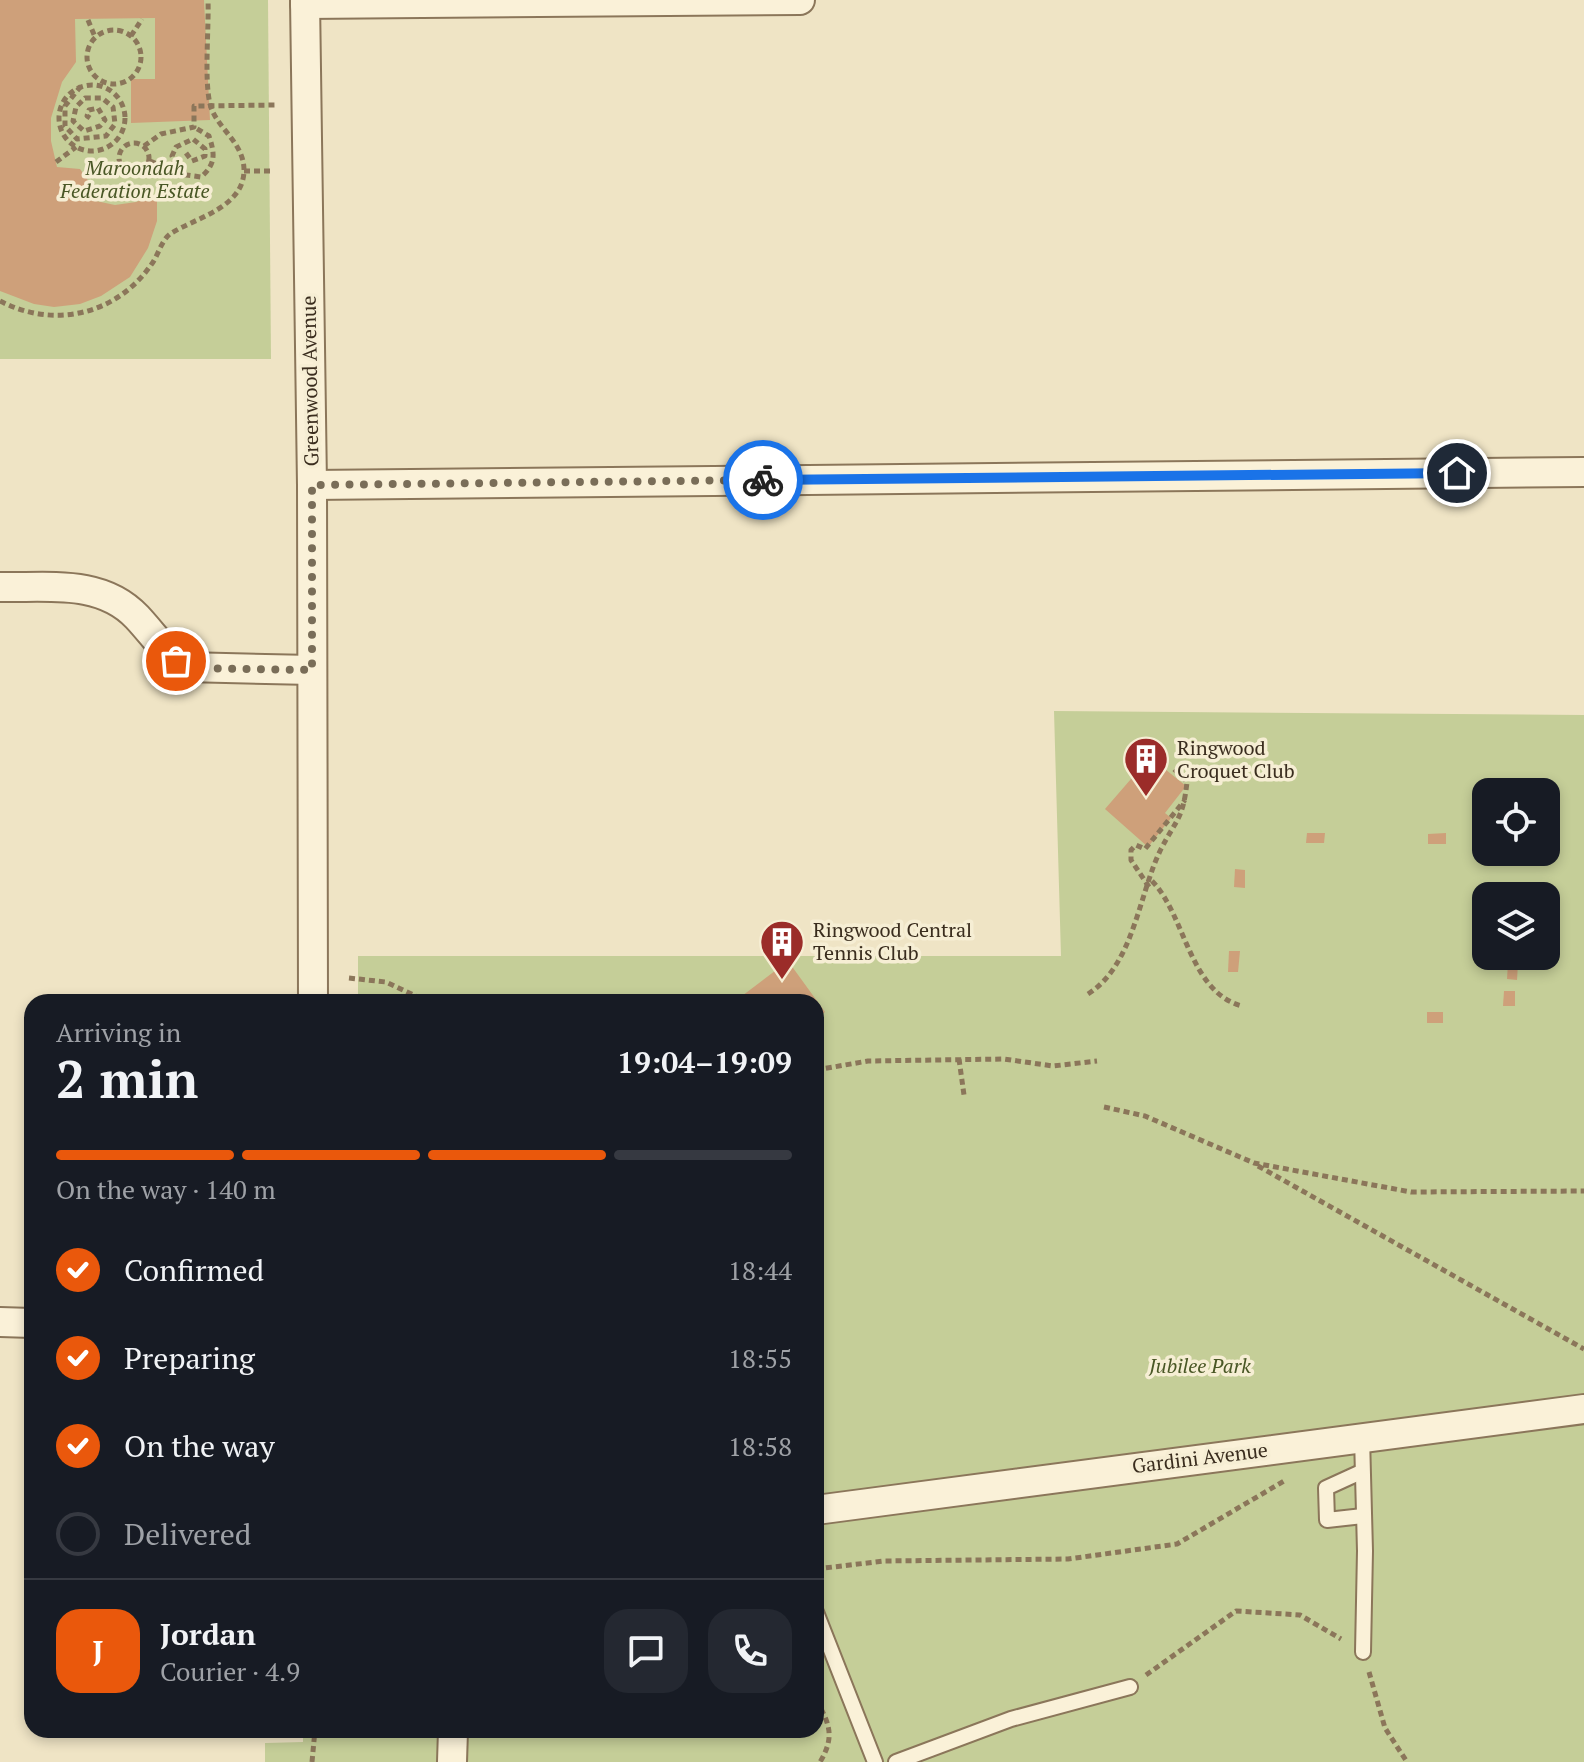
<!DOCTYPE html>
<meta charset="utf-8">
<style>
body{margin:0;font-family:"PT Serif",serif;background:#242831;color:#f1f3f6;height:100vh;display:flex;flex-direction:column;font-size:30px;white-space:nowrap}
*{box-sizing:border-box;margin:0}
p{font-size:26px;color:#9ea1a6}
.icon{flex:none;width:44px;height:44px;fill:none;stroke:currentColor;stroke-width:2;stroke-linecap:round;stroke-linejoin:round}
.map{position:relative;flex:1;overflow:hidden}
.details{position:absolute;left:24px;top:994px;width:800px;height:744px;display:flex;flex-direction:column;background:#171b24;border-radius:24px;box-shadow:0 4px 12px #0003}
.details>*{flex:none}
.buttons{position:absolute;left:1472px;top:778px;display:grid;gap:16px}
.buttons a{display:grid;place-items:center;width:88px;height:88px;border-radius:16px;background:#171b24;box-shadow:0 4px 12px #0003;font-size:40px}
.pin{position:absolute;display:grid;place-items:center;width:68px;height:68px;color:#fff;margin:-34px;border:4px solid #fff;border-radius:50%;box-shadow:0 2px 8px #0007}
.courier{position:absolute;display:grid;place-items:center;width:80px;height:80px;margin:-40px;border:6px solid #1a73e8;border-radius:50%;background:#fff;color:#222;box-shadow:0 2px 10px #0007}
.overview em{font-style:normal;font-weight:700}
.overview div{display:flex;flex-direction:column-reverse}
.overview{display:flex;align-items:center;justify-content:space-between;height:136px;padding:0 32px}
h1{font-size:52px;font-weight:700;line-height:60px}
.bar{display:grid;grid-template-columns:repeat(4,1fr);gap:12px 8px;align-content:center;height:96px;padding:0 32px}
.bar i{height:10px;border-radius:6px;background:#363941}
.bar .on{background:#ea580c}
.bar p{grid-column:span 4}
.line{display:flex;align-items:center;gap:20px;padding:0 32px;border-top:2px solid #363941}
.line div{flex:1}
.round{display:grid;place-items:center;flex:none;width:84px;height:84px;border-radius:24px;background:#242831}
ol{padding:0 32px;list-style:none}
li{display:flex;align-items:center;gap:24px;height:88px}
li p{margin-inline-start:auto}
li .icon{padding:8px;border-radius:50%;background:#ea580c;color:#fff;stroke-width:4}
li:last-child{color:#9ea1a6}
li i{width:44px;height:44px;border:4px solid #363941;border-radius:50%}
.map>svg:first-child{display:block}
.green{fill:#c5ce98;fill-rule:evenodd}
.building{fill:#cea07a}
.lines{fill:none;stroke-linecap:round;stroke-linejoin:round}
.lane-casing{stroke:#8b765a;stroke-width:18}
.street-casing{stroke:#8b765a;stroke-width:32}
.path{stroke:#8b765a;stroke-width:5;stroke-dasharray:6 4;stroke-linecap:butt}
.lane{stroke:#faf1d8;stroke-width:14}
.street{stroke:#faf1d8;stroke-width:28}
.done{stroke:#796d58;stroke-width:8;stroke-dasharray:0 14.4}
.route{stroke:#1a73e8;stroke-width:10}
.labels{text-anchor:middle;stroke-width:7;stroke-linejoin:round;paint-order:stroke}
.park-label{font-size:20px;font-style:italic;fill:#495725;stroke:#f6eed4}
.street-label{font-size:20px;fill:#3a2d1e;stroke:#f6eed4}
.poi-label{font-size:20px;fill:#3a2d1e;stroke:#f6eed4;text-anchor:start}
</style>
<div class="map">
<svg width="1584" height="1762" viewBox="0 0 1584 1762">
<rect width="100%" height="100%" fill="#efe4c5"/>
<g class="green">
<polygon points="0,0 268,0 271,359 0,359"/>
<path d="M1054,711L1584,715V1762H265V1743L303,1742V1730H816V1002H358V956H1061ZM1486,792H1546V852H1486ZM1486,896H1546V956H1486Z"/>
</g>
<g class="building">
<polygon points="0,0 204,0 210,120 131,123 131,79 155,79 155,18 75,19 76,62 62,82 51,118 51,141 57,167 80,169 94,189 96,201 115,205 136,202 157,194 157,221 148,248 130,277 101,296 80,304 54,307 34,304 0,291"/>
<polygon points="1150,757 1186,786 1165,813 1171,818 1148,847 1105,809"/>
<polygon points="1307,833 1325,833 1324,843 1306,843"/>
<polygon points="1446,833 1446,844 1428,844 1428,834"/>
<polygon points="1235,869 1245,870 1245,888 1234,887"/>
<polygon points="1229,951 1240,951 1238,972 1228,972"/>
<polygon points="788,961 825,1012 816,1019 816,1002 734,1002"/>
<polygon points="1508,962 1518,963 1517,980 1507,979"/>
<polygon points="1504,991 1515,991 1515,1006 1503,1006"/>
<rect x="1427" y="1012" width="16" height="11"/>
</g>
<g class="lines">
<g class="lane-casing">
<g id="lane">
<polyline points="1362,1437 1365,1551 1363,1652"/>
<polyline points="1361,1472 1326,1488 1327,1520 1363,1516"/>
<polyline points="816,1612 875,1762"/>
<polyline points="896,1762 1011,1719 1130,1687"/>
</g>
</g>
<g class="street-casing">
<g id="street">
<polyline points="305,0 312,485 313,1002"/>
<polyline points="305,4 800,0"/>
<polyline points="312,485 1584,472"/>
<path d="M0,587C48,588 101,579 137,617C153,634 166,654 185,667L312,670"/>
<polyline points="0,1322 32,1323"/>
<polyline points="816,1510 1584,1409"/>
<polyline points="452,1762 453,1730"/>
</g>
</g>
<g class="path">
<polyline points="88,20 95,37"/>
<circle cx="114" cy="57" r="27"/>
<polyline points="131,36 142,19"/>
<circle cx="92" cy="118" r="33"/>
<polyline points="81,86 65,106 65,126 77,139 106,136 115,124 113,107 102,98 85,98 76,107 73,121 84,131 100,126 105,120 98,108 89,110 87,116 90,118"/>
<circle cx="134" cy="158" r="15"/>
<polyline points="144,146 161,134 194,127 194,106 278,105"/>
<path d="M186,153L192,161L205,156V149L193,139L176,147L172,156L179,174L201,177C216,164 215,154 209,136L194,127"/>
<polyline points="150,161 174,171"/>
<polyline points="56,162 76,147"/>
<polyline points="244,171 274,171"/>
<path d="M0,301C54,329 116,315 151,265C158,256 161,241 170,234C194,218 245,208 244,169C243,141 216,128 210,104C204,79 209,28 208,0"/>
<path d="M1152,881C1186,916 1189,992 1242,1006"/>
<polyline points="1149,887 1131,860 1131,850 1136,845 1145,849 1185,800"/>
<polyline points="349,978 386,982 428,1002"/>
<path d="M1088,994C1134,965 1139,893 1161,849C1177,818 1183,819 1187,782L1174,769"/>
<polyline points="959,1059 964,1095"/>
<polyline points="816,1070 868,1061 1004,1059 1053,1066 1097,1061"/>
<polyline points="816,1074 821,1115"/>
<polyline points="1104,1107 1145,1116 1254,1163 1411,1192 1584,1191"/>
<polyline points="1258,1166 1584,1349"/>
<polyline points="816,1569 884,1561 1068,1559 1177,1544 1284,1481"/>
<polyline points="1369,1672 1385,1728 1407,1762"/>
<polyline points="1146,1675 1236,1611 1300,1615 1341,1639"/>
<path d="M816,1700C830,1724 835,1737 820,1762"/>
<polyline points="312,1762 315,1730"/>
</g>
<use href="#lane" class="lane"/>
<use href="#street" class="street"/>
</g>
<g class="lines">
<polyline class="done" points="176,661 192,668 312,670 312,485 763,480"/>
<polyline class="route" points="763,480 1457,473"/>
</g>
<defs>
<g id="building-pin" transform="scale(2.3)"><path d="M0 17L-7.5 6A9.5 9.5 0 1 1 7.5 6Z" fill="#9b2c29" stroke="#f6eed4"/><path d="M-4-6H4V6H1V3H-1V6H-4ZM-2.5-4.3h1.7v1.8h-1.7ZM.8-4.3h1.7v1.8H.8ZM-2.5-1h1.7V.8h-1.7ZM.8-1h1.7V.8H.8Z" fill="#fff"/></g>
</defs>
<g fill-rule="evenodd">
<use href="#building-pin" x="1146" y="759"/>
<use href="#building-pin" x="782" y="942"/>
</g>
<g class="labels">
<g class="park-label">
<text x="135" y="175">Maroondah<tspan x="135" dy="23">Federation Estate</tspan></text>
<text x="1200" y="1373">Jubilee Park</text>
</g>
<g class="street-label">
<text transform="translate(310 381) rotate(-91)" y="7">Greenwood Avenue</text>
<text transform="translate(1200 1458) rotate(-7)" y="7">Gardini Avenue</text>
</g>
<g class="poi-label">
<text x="1177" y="755">Ringwood<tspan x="1177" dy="23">Croquet Club</tspan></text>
<text x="813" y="937">Ringwood Central<tspan x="813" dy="23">Tennis Club</tspan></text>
</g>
</g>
</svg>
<div class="buttons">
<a><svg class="icon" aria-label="locate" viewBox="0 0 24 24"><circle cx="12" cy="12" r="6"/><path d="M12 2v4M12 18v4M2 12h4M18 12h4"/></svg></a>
<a><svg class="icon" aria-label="layers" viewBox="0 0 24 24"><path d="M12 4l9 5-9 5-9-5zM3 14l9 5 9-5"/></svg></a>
</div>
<div class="pin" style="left:176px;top:661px;background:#ea580c"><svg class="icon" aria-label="bag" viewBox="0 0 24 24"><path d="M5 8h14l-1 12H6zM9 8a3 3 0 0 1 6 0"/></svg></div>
<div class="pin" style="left:1457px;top:473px;background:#1f2937"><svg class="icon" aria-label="home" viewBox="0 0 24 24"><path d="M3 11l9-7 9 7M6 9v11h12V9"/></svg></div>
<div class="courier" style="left:763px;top:480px"><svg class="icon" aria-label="bike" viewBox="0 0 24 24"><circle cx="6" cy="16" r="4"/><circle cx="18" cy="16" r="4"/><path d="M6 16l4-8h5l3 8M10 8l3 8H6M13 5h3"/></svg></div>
<section class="details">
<div class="overview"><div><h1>2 min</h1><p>Arriving in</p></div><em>19:04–19:09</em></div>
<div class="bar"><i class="on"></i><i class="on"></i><i class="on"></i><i></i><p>On the way · 140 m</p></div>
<ol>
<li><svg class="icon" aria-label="check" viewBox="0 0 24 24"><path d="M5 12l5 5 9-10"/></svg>Confirmed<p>18:44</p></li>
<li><svg class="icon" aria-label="check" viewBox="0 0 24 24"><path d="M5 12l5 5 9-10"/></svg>Preparing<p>18:55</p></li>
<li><svg class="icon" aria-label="check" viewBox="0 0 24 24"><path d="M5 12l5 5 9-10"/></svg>On the way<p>18:58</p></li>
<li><i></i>Delivered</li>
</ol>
<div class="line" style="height:144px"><b class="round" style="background:#ea580c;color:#fff">J</b><div><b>Jordan</b><p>Courier · 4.9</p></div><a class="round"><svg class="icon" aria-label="chat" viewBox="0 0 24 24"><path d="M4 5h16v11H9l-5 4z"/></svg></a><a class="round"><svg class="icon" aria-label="phone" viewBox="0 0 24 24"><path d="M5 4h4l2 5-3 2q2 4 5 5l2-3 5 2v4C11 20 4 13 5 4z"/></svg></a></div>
</section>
</div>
